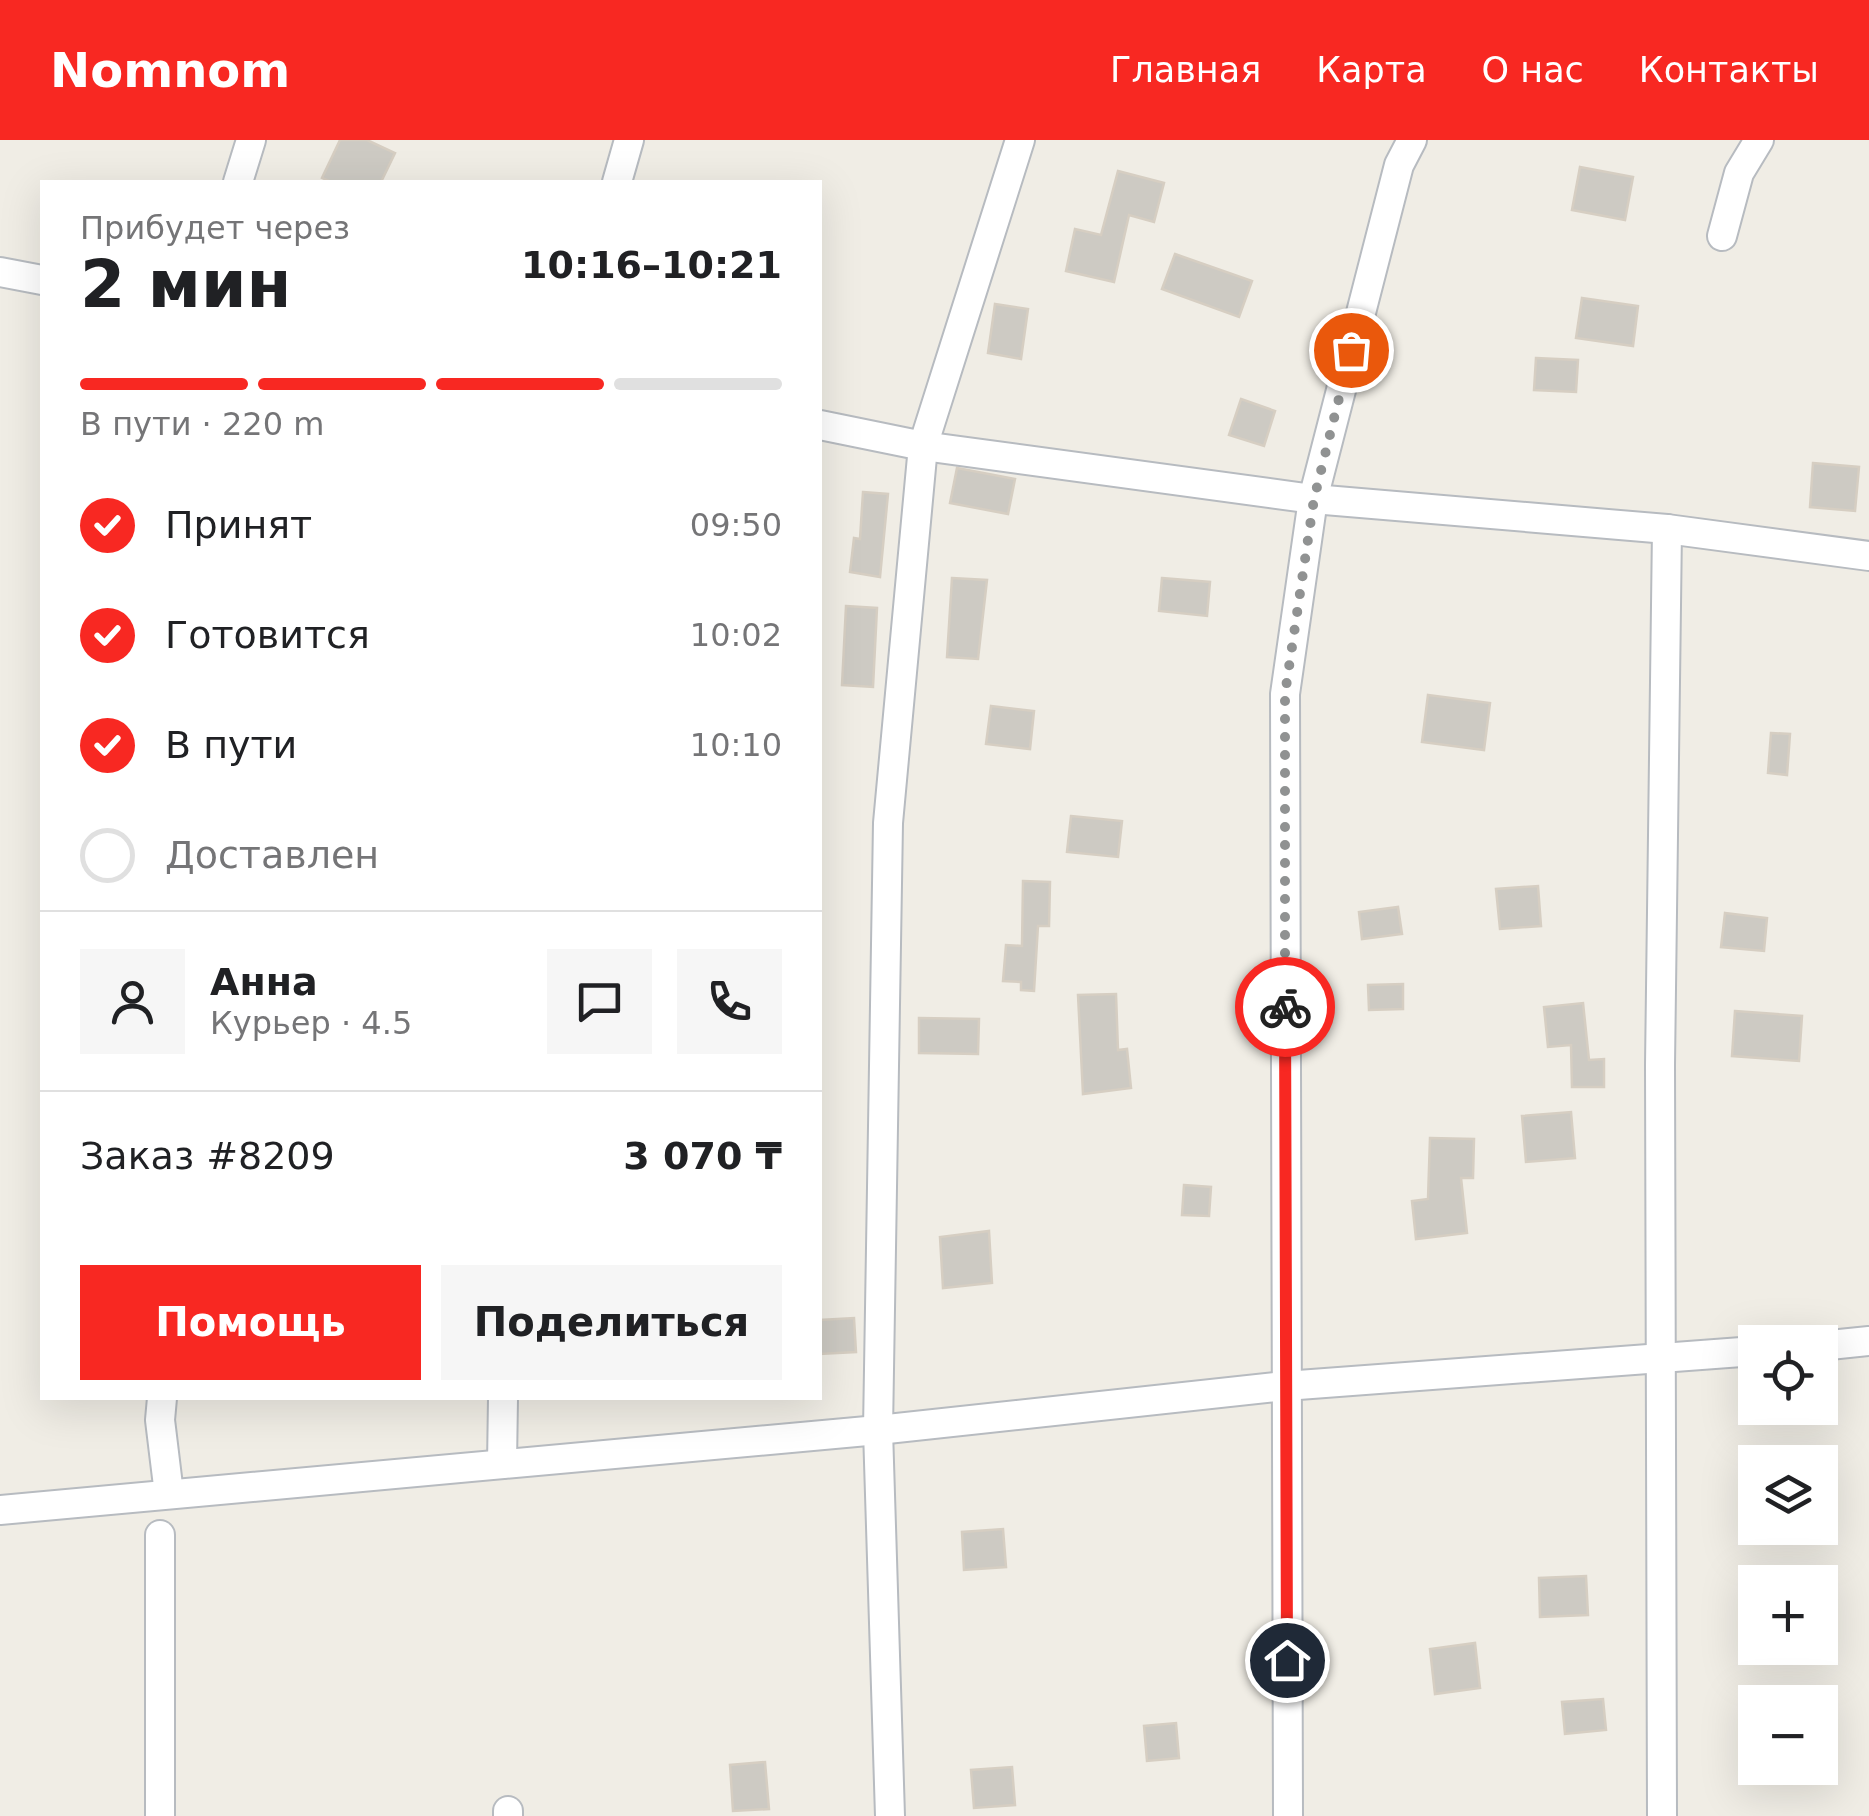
<!DOCTYPE html>
<html lang="ru">
<meta charset="utf-8">
<style>
body{margin:0;font-family:"DejaVu Sans",sans-serif;background:#f6f6f6;color:#202124;height:100vh;display:flex;flex-direction:column;font-size:38px;white-space:nowrap}
*{box-sizing:border-box;margin:0}
p{font-size:32px;color:#757577}
.icon{flex:none;width:55px;height:55px;fill:none;stroke:currentColor;stroke-width:2;stroke-linecap:round;stroke-linejoin:round}
.map{position:relative;flex:1;overflow:hidden}
.side{position:absolute;left:40px;top:40px;width:782px;height:1220px;display:flex;flex-direction:column;background:#fff;border-radius:0px;box-shadow:0 10px 40px #0002}
.side>*{flex:none}
.fabs{position:absolute;left:1738px;top:1185px;display:grid;gap:20px}
.fabs a{display:grid;place-items:center;width:100px;height:100px;border-radius:0px;background:#fff;box-shadow:0 10px 40px #0002;font-size:50px}
.pin{position:absolute;display:grid;place-items:center;width:85px;height:85px;color:#fff;margin:-42px;border:5px solid #fff;border-radius:50%;box-shadow:0 2px 10px #0007}
.courier{position:absolute;display:grid;place-items:center;width:100px;height:100px;margin:-50px;border:8px solid #f82822;border-radius:50%;background:#fff;color:#222;box-shadow:0 2px 12px #0007}
.summary em{font-style:normal;font-weight:800}
.summary div{display:flex;flex-direction:column-reverse}
.summary{display:flex;align-items:center;justify-content:space-between;height:170px;padding:0 40px}
h1{font-size:65px;font-weight:800;line-height:75px}
.bar{display:grid;grid-template-columns:repeat(4,1fr);gap:15px 10px;align-content:center;height:120px;padding:0 40px}
.bar i{height:12px;border-radius:8px;background:#e0e0e0}
.bar .selected{background:#f82822}
.bar p{grid-column:span 4}
.line{display:flex;align-items:center;gap:25px;padding:0 40px;border-top:2px solid #e0e0e0}
.line div{flex:1}
.round{display:grid;place-items:center;flex:none;width:105px;height:105px;border-radius:0px;background:#f6f6f6}
ol{padding:0 40px;list-style:none}
li{display:flex;align-items:center;gap:30px;height:110px}
li p{margin-inline-start:auto}
li .icon{padding:10px;border-radius:50%;background:#f82822;color:#fff;stroke-width:4}
li:last-child{color:#757577}
li i{width:55px;height:55px;border:5px solid #e0e0e0;border-radius:50%}
.cta{display:flex;gap:20px;margin-top:auto;padding:20px 40px}
.cta a{flex:1;height:115px;border-radius:0px;background:#f82822;color:#fff;font-size:40px;font-weight:800;line-height:115px;text-align:center}
.cta a+a{background:#f6f6f6;color:#202124}
header{display:flex;align-items:center;gap:60px;box-sizing:border-box;height:140px;padding:0 50px;background:#f82822;color:#fff}
header strong{font-size:48px}
nav{display:flex;gap:55px;margin-inline-start:auto;font-size:35px}
.map>svg:first-child{display:block}
.building{fill:#cdcac3;stroke:#d6cec2;stroke-width:2.5}
.lines{fill:none;stroke-linecap:round;stroke-linejoin:round}
.minor-casing{stroke:#b7bbc0;stroke-width:32}
.minor{stroke:#fff;stroke-width:28}
.done{stroke:#909292;stroke-width:10;stroke-dasharray:0 18}
.route{stroke:#f82822;stroke-width:12}
</style>
<header>
<strong>Nomnom</strong>
<nav><a>Главная</a><a>Карта</a><a>О нас</a><a>Контакты</a></nav>
</header>
<div class="map">
<svg width="1869" height="1676" viewBox="0 0 1869 1676">
<rect width="100%" height="100%" fill="#f0ede5"/>
<g class="building">
<polygon points="340,0 367,0 395,13 381,42 331,42 322,38"/>
<polygon points="1580,27 1633,37 1625,80 1572,70"/>
<polygon points="1118,31 1164,43 1154,82 1129,75 1114,142 1066,131 1075,89 1101,95"/>
<polygon points="1175,114 1252,141 1239,177 1162,149"/>
<polygon points="1582,158 1638,166 1633,206 1576,198"/>
<polygon points="995,164 1028,169 1021,219 988,213"/>
<polygon points="1536,218 1578,220 1576,252 1534,250"/>
<polygon points="1241,259 1275,271 1264,306 1229,295"/>
<polygon points="1813,323 1859,327 1855,371 1810,367"/>
<polygon points="957,328 1015,339 1008,374 950,363"/>
<polygon points="863,352 888,354 880,437 850,432 854,398 860,399"/>
<polygon points="952,438 987,440 978,519 947,517"/>
<polygon points="1162,438 1210,442 1207,476 1159,471"/>
<polygon points="846,466 877,468 873,547 842,545"/>
<polygon points="1428,555 1490,563 1484,610 1422,602"/>
<polygon points="991,566 1034,571 1030,609 986,604"/>
<polygon points="1771,593 1790,594 1787,635 1768,633"/>
<polygon points="1071,676 1122,681 1118,717 1067,712"/>
<polygon points="1023,741 1050,742 1049,786 1038,786 1034,851 1021,850 1021,842 1003,841 1006,805 1022,806"/>
<polygon points="1538,746 1541,786 1500,789 1496,749"/>
<polygon points="1398,767 1402,794 1362,799 1359,772"/>
<polygon points="1725,773 1767,778 1764,811 1721,807"/>
<polygon points="1403,844 1403,869 1369,870 1368,845"/>
<polygon points="1116,854 1118,910 1127,909 1131,948 1083,954 1078,855"/>
<polygon points="1583,863 1589,920 1604,919 1604,947 1572,947 1571,905 1548,907 1544,867"/>
<polygon points="1735,871 1802,876 1799,921 1732,916"/>
<polygon points="919,878 979,879 978,914 919,913"/>
<polygon points="1571,972 1575,1018 1526,1022 1522,976"/>
<polygon points="1430,998 1474,999 1473,1038 1461,1038 1467,1093 1416,1099 1412,1061 1428,1059"/>
<polygon points="1184,1045 1211,1047 1209,1076 1182,1075"/>
<polygon points="989,1091 992,1143 943,1148 940,1097"/>
<polygon points="854,1178 856,1212 820,1214 820,1180"/>
<polygon points="1003,1389 1006,1427 964,1430 962,1392"/>
<polygon points="1586,1436 1588,1475 1540,1477 1539,1438"/>
<polygon points="1475,1503 1480,1548 1435,1554 1430,1509"/>
<polygon points="1603,1559 1606,1590 1565,1594 1562,1562"/>
<polygon points="1176,1583 1179,1618 1147,1621 1144,1586"/>
<polygon points="765,1622 769,1669 733,1671 730,1625"/>
<polygon points="1012,1627 1015,1665 974,1668 971,1630"/>
</g>
<g class="lines">
<g class="minor-casing">
<g id="minor">
<polyline points="238,42 251,0"/>
<polyline points="617,42 629,0"/>
<polyline points="1722,96 1739,33 1759,0"/>
<polyline points="0,132 42,140"/>
<polyline points="820,285 923,306 1313,359 1667,389 1869,416"/>
<polyline points="1820,1206 1869,1201"/>
<polyline points="162,1258 160,1280 169,1354"/>
<polyline points="502,1324 503,1258"/>
<polyline points="0,1370 878,1290 1285,1246 1755,1211"/>
<polyline points="508,1671 508,1676"/>
<polyline points="160,1676 160,1395"/>
<polyline points="890,1676 878,1290 888,683 923,306 1020,0"/>
<polyline points="1288,1676 1285,554 1313,359 1399,25 1412,0"/>
<polyline points="1662,1676 1660,925 1667,389"/>
</g>
</g>
<use href="#minor" class="minor"/>
</g>
<g class="lines">
<polyline class="done" points="1285,867 1285,554 1314,359 1351,210"/>
<polyline class="route" points="1285,867 1287,1520"/>
</g>
</svg>
<div class="fabs">
<a><svg class="icon" aria-label="locate" viewBox="0 0 24 24"><circle cx="12" cy="12" r="6"/><path d="M12 2v4M12 18v4M2 12h4M18 12h4"/></svg></a>
<a><svg class="icon" aria-label="layers" viewBox="0 0 24 24"><path d="M12 4l9 5-9 5-9-5zM3 14l9 5 9-5"/></svg></a>
<a>+</a>
<a>−</a>
</div>
<div class="pin" style="left:1351px;top:210px;background:#ea580c"><svg class="icon" aria-label="bag" viewBox="0 0 24 24"><path d="M5 8h14l-1 12H6zM9 8a3 3 0 0 1 6 0"/></svg></div>
<div class="pin" style="left:1287px;top:1520px;background:#1f2937"><svg class="icon" aria-label="home" viewBox="0 0 24 24"><path d="M3 11l9-7 9 7M6 9v11h12V9"/></svg></div>
<div class="courier" style="left:1285px;top:867px"><svg class="icon" aria-label="bike" viewBox="0 0 24 24"><circle cx="6" cy="16" r="4"/><circle cx="18" cy="16" r="4"/><path d="M6 16l4-8h5l3 8M10 8l3 8H6M13 5h3"/></svg></div>
<section class="side">
<div class="summary"><div><h1>2 мин</h1><p>Прибудет через</p></div><em>10:16–10:21</em></div>
<div class="bar"><i class="selected"></i><i class="selected"></i><i class="selected"></i><i></i><p>В пути · 220 m</p></div>
<ol>
<li><svg class="icon" aria-label="check" viewBox="0 0 24 24"><path d="M5 12l5 5 9-10"/></svg>Принят<p>09:50</p></li>
<li><svg class="icon" aria-label="check" viewBox="0 0 24 24"><path d="M5 12l5 5 9-10"/></svg>Готовится<p>10:02</p></li>
<li><svg class="icon" aria-label="check" viewBox="0 0 24 24"><path d="M5 12l5 5 9-10"/></svg>В пути<p>10:10</p></li>
<li><i></i>Доставлен</li>
</ol>
<div class="line" style="height:180px"><a class="round"><svg class="icon" aria-label="person" viewBox="0 0 24 24"><circle cx="12" cy="8" r="4"/><path d="M4 21q1-7 8-7t8 7"/></svg></a><div><b>Анна</b><p>Курьер · 4.5</p></div><a class="round"><svg class="icon" aria-label="chat" viewBox="0 0 24 24"><path d="M4 5h16v11H9l-5 4z"/></svg></a><a class="round"><svg class="icon" aria-label="phone" viewBox="0 0 24 24"><path d="M5 4h4l2 5-3 2q2 4 5 5l2-3 5 2v4C11 20 4 13 5 4z"/></svg></a></div>
<div class="line" style="height:130px"><div>Заказ #8209</div><b>3 070 ₸</b></div>
<div class="cta"><a>Помощь</a><a>Поделиться</a></div>
</section>
</div>
